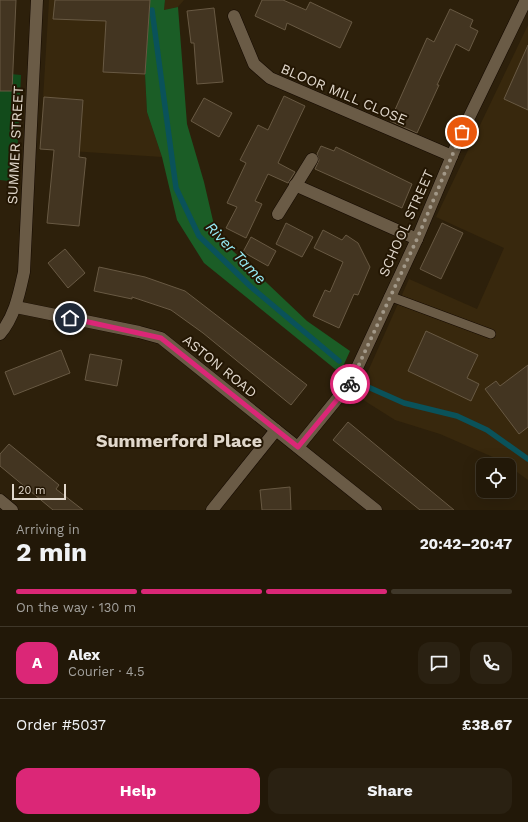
<!DOCTYPE html>
<meta charset="utf-8">
<style>
body{margin:0;font-family:"Work Sans",sans-serif;background:#2a2112;color:#f1f3f6;height:100vh;display:flex;flex-direction:column;font-size:15px;white-space:nowrap}
*{box-sizing:border-box;margin:0}
p{font-size:13px;color:#a2a09c}
.icon{flex:none;width:22px;height:22px;fill:none;stroke:currentColor;stroke-width:2;stroke-linecap:round;stroke-linejoin:round}
.map{position:relative;height:510px;overflow:hidden}
.drawer{display:flex;flex-direction:column;background:#221808;flex:1}
.drawer>*{flex:none}
.controls{position:absolute;left:476px;top:458px;display:grid;gap:8px}
.controls a{display:grid;place-items:center;width:40px;height:40px;border-radius:8px;background:#221808;box-shadow:0 4px 16px #0002,0 0 0 1px #3f3729;font-size:20px}
.scale{position:absolute;left:12px;bottom:10px;width:54px;box-sizing:border-box;padding-left:4px;border:2px solid #e1d8cc;border-top:0;font-size:11px;line-height:14px;white-space:nowrap;color:#e1d8cc;-webkit-text-stroke:3px #231603;paint-order:stroke}
.pin{position:absolute;display:grid;place-items:center;width:34px;height:34px;color:#fff;margin:-17px;border:2px solid #fff;border-radius:50%;box-shadow:0 1px 4px #0007}
.courier{position:absolute;display:grid;place-items:center;width:40px;height:40px;margin:-20px;border:3px solid #db2777;border-radius:50%;background:#fff;color:#222;box-shadow:0 1px 5px #0007}
.summary em{font-style:normal;font-weight:700}
.summary div{display:flex;flex-direction:column-reverse}
.summary{display:flex;align-items:center;justify-content:space-between;height:68px;padding:0 16px}
h1{font-size:26px;font-weight:700;line-height:30px}
.bar{display:grid;grid-template-columns:repeat(4,1fr);gap:6px 4px;align-content:center;height:48px;padding:0 16px}
.bar i{height:5px;border-radius:3px;background:#3f3729}
.bar .current{background:#db2777}
.bar p{grid-column:span 4}
.line{display:flex;align-items:center;gap:10px;padding:0 16px;border-top:1px solid #3f3729}
.line div{flex:1}
.round{display:grid;place-items:center;flex:none;width:42px;height:42px;border-radius:12px;background:#2a2112}
.action{display:flex;gap:8px;margin-top:auto;padding:8px 16px}
.action a{flex:1;height:46px;border-radius:12px;background:#db2777;color:#fff;font-size:16px;font-weight:700;line-height:46px;text-align:center}
.action a+a{background:#2a2112;color:#f1f3f6}
.map>svg:first-child{display:block}
.built{fill:#38280d}
.green{fill:#124b1b}
.forest{fill:#1b5d26}
.lines{fill:none;stroke-linecap:round;stroke-linejoin:round}
.stream{stroke:#0a525a;stroke-width:5.5}
.building{fill:#433521;stroke:#685943}
.lane-casing{stroke:#140900;stroke-width:10}
.street-casing{stroke:#140900;stroke-width:13}
.lane{stroke:#6a5b46;stroke-width:9}
.street{stroke:#6a5b46;stroke-width:12}
.done{stroke:#a29888;stroke-width:4;stroke-dasharray:0 7.2}
.route{stroke:#db2777;stroke-width:5}
.labels{text-anchor:middle;stroke-width:4;stroke-linejoin:round;paint-order:stroke}
.street-label{font-size:14px;fill:#e1d8cc;stroke:#231603}
.water-label{font-size:15px;font-style:italic;fill:#97ecf8;stroke:#231603}
.district-label{font-size:18px;font-weight:bold;fill:#e1d8cc;stroke:#231603}
</style>
<div class="map">
<svg width="528" height="510" viewBox="0 0 528 510">
<rect width="100%" height="100%" fill="#2d200b"/>
<g class="built">
<polygon points="49,0 150,0 145,74 147,112 162,157 40,149"/>
<polygon points="165,0 184,0 178,7 164,10"/>
<polygon points="528,25 528,480 502,461 440,434 395,420 357,396 409,279 477,309 504,248 436,217"/>
</g>
<polygon class="green" points="0,73 21,75 16,182 0,180"/>
<polygon class="forest" points="150,0 165,0 164,10 178,7 187,124 204,182 214,225 233,251 307,321 350,351 340,373 204,263 177,220 162,157 147,112 145,74"/>
<g class="lines">
<g class="stream">
<polyline points="152,10 176,188 199,236 251,287 339,361"/>
<polyline points="359,383 404,403 457,416 487,430 528,459"/>
</g>
</g>
<g class="building">
<polygon points="0,0 16,0 12,91 0,91"/>
<polygon points="55,0 150,0 145,74 103,72 106,21 53,19"/>
<polygon points="262,0 283,0 306,10 310,2 352,22 340,48 287,23 285,30 255,16"/>
<polygon points="214,8 223,82 197,84 194,43 191,43 187,11"/>
<polygon points="450,9 473,20 470,27 478,31 469,51 456,44 437,85 439,85 417,133 390,121 427,38 434,42"/>
<polygon points="528,45 528,110 504,99"/>
<polygon points="284,96 305,106 278,163 295,172 288,183 268,174 255,201 262,204 246,238 226,228 237,207 227,203 246,163 240,160 258,125 268,130"/>
<polygon points="44,97 83,100 79,157 86,158 79,226 47,223 54,150 40,149"/>
<polygon points="204,98 232,113 219,137 191,121"/>
<polygon points="321,146 334,151 336,147 412,184 402,208 315,169 319,160 317,154"/>
<polygon points="286,223 313,237 302,257 276,244"/>
<polygon points="442,223 463,233 441,279 420,269"/>
<polygon points="323,230 342,240 346,235 358,243 370,267 358,295 354,294 339,328 313,316 325,290 330,292 343,262 314,248"/>
<polygon points="251,237 276,251 268,266 243,252"/>
<polygon points="65,249 85,273 68,288 48,263"/>
<polygon points="99,267 145,277 185,291 307,385 291,405 203,333 171,310 132,297 132,299 94,291"/>
<polygon points="426,331 478,355 467,378 479,384 471,401 408,371"/>
<polygon points="61,350 70,373 14,395 5,372"/>
<polygon points="90,354 122,360 117,386 85,380"/>
<polygon points="528,365 528,427 519,434 485,389 496,381 500,386"/>
<polygon points="348,422 383,451 454,510 420,510 333,440"/>
<polygon points="9,444 59,485 56,489 83,510 53,510 0,466 0,454"/>
<polygon points="290,487 291,510 262,510 260,490"/>
</g>
<g class="lines">
<g class="lane-casing">
<polyline id="lane" points="389,296 491,334"/>
</g>
<g class="street-casing">
<g id="street">
<polyline points="234,16 254,64 270,78 452,156"/>
<polyline points="295,185 417,239"/>
<polyline points="278,214 312,159"/>
<polyline points="16,307 139,332 161,338 376,510"/>
<path d="M0,334C15,316 19,294 24,272L37,0"/>
<polyline points="298,447 350,383 417,239 462,132 526,0"/>
<polyline points="0,500 12,510"/>
<polyline points="212,510 276,430"/>
</g>
</g>
<use href="#lane" class="lane"/>
<use href="#street" class="street"/>
</g>
<g class="lines">
<polyline class="done" points="350,384 417,239 462,132"/>
<polyline class="route" points="70,318 161,338 298,447 350,384"/>
</g>
<g class="labels">
<g class="street-label">
<text transform="translate(344 94) rotate(23)" y="5">BLOOR MILL CLOSE</text>
<text transform="translate(15 145) rotate(-87)" y="5">SUMMER STREET</text>
<text transform="translate(406 223) rotate(-66)" y="5">SCHOOL STREET</text>
<text transform="translate(220 366) rotate(39)" y="5">ASTON ROAD</text>
</g>
<g class="water-label">
<text transform="translate(236 253) rotate(46)" y="5">River Tame</text>
</g>
<g class="district-label">
<text x="179" y="447">Summerford Place</text>
</g>
</g>
</svg>
<div class="controls">
<a><svg class="icon" aria-label="locate" viewBox="0 0 24 24"><circle cx="12" cy="12" r="6"/><path d="M12 2v4M12 18v4M2 12h4M18 12h4"/></svg></a>
</div>
<div class="scale">20 m</div>
<div class="pin" style="left:462px;top:132px;background:#ea580c"><svg class="icon" aria-label="bag" viewBox="0 0 24 24"><path d="M5 8h14l-1 12H6zM9 8a3 3 0 0 1 6 0"/></svg></div>
<div class="pin" style="left:70px;top:318px;background:#1f2937"><svg class="icon" aria-label="home" viewBox="0 0 24 24"><path d="M3 11l9-7 9 7M6 9v11h12V9"/></svg></div>
<div class="courier" style="left:350px;top:384px"><svg class="icon" aria-label="bike" viewBox="0 0 24 24"><circle cx="6" cy="16" r="4"/><circle cx="18" cy="16" r="4"/><path d="M6 16l4-8h5l3 8M10 8l3 8H6M13 5h3"/></svg></div>
</div>
<section class="drawer">
<div class="summary"><div><h1>2 min</h1><p>Arriving in</p></div><em>20:42–20:47</em></div>
<div class="bar"><i class="current"></i><i class="current"></i><i class="current"></i><i></i><p>On the way · 130 m</p></div>
<div class="line" style="height:72px"><b class="round" style="background:#db2777;color:#fff">A</b><div><b>Alex</b><p>Courier · 4.5</p></div><a class="round"><svg class="icon" aria-label="chat" viewBox="0 0 24 24"><path d="M4 5h16v11H9l-5 4z"/></svg></a><a class="round"><svg class="icon" aria-label="phone" viewBox="0 0 24 24"><path d="M5 4h4l2 5-3 2q2 4 5 5l2-3 5 2v4C11 20 4 13 5 4z"/></svg></a></div>
<div class="line" style="height:52px"><div>Order #5037</div><b>£38.67</b></div>
<div class="action"><a>Help</a><a>Share</a></div>
</section>
